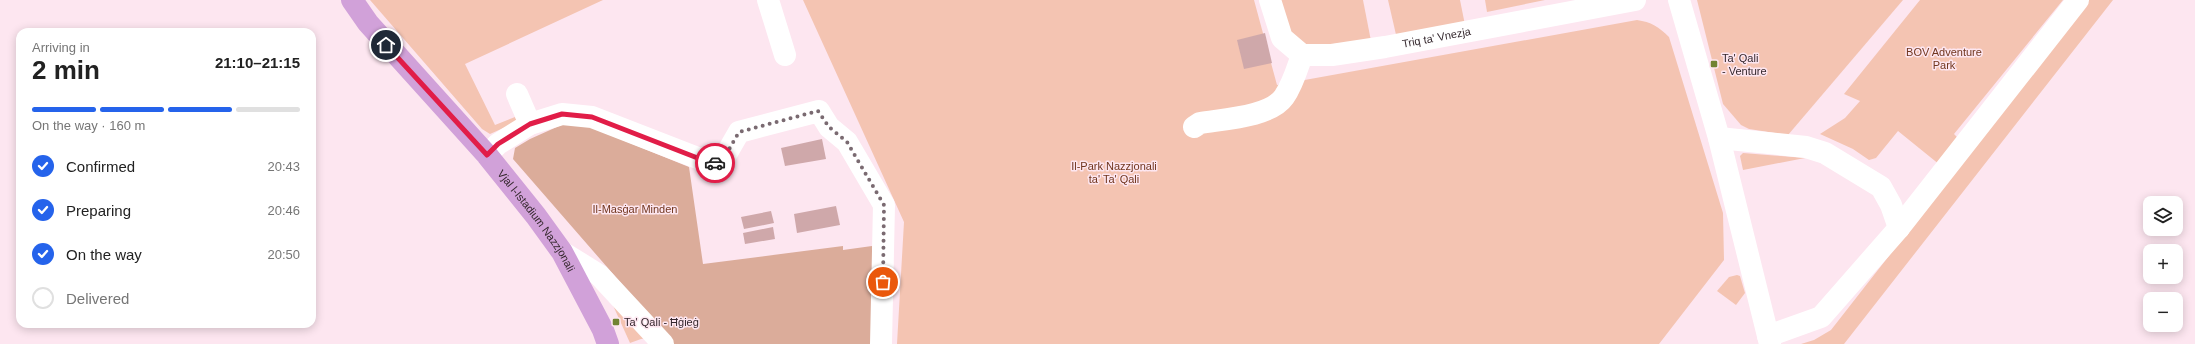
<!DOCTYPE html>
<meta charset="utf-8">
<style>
body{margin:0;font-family:Helvetica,sans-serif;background:#f6f6f6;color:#222;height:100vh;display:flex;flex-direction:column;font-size:15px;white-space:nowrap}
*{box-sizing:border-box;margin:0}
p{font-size:13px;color:#767676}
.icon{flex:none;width:22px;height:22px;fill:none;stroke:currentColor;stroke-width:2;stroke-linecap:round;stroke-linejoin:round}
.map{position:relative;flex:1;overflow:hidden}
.panel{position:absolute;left:16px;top:28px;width:300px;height:300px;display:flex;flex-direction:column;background:#fff;border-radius:12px;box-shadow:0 2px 10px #0003}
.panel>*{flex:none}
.buttons{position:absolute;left:2143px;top:196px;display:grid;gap:8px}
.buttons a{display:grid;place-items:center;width:40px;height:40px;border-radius:8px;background:#fff;box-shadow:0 2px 10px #0003;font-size:20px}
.pin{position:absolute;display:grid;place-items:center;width:34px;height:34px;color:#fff;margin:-17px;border:2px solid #fff;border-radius:50%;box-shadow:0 1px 4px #0007}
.courier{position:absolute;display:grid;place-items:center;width:40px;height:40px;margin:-20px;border:3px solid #e11d48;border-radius:50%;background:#fff;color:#222;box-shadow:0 1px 5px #0007}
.headline em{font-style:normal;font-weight:600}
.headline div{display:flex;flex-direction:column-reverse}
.headline{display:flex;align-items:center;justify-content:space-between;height:68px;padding:0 16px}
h1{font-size:26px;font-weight:600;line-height:30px}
.bar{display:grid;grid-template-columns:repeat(4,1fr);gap:6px 4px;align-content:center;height:48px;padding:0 16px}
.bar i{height:5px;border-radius:3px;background:#e0e0e0}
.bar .current{background:#2563eb}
.bar p{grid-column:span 4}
ol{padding:0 16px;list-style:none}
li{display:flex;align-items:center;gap:12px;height:44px}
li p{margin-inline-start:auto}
li .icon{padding:4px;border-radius:50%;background:#2563eb;color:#fff;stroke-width:4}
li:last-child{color:#767676}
li i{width:22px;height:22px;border:2px solid #e0e0e0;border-radius:50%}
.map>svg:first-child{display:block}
.green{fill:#f4c4b2}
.forest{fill:#dbac9a}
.building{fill:#cfa8aa}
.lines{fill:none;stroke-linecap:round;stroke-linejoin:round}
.minor{stroke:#fff;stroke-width:22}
.major{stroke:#d1a1d9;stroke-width:22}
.done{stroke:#7a6a71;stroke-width:4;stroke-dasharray:0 7.2}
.route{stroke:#e11d48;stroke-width:5}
.poi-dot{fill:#718333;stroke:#fde6f0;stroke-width:1.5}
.labels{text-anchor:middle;stroke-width:3;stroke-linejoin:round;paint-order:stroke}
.street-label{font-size:11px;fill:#34272d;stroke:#fde6f0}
.park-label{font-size:11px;fill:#71361e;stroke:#fde6f0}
.poi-label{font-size:11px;fill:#34272d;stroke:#fde6f0;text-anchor:start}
</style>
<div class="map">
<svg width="2195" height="344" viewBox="0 0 2195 344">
<rect width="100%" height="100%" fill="#fde6f0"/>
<g class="green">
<polygon points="370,0 603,0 465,64 495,125 515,117 517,122 490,134 482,129"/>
<path d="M803,0H1254L1277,85L1637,20C1651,22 1659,27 1669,37L1723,213L1724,260L1659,344H897L904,222Z"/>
<polygon points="1276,0 1363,0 1371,41 1308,46 1292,36"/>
<polygon points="1388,0 1460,0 1465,25 1397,39"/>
<polygon points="1485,0 1545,0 1487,12"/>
<polygon points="1697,0 1903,0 1788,135 1749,129 1741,125 1723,104"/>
<polygon points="1920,0 2063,0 1954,134 1959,139 1940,165 1898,131 1876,158 1869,160 1853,149 1820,134 1845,118 1860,101 1844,94"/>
<polygon points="2089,0 2113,0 1844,344 1801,344 1814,340 1831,330"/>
<polygon points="1743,153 1805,158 1743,170 1740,156"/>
<polygon points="1737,275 1740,276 1745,293 1736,305 1717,291 1729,277"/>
<polygon points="602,281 653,337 641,339 630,343"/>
</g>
<polygon class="forest" points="568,122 583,124 689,167 703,264 843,246 843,250 872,246 872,344 674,344 513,159 515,148 530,139"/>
<g class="building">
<polygon points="1265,33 1272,63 1244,69 1237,40"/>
<polygon points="822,139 826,159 785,166 781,148"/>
<polygon points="836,206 840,225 797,233 794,214"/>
<polygon points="771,211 774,223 744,229 741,217"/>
<polygon points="773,227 775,239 745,244 743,233"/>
</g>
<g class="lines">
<g class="minor">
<polyline points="768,0 785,55"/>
<path id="s1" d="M1270,0L1282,38L1302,55H1332L1385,47L1635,0"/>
<polyline points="1679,0 1719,138 1770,344"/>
<polyline points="517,94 530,124"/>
<path d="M1194,127L1200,123C1223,119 1270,117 1284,97C1293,84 1297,69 1302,55"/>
<polyline points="1719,138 1806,147 1825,153 1881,187 1891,205 1899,228"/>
<polyline points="487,155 498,144 530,124 562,114 592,117 713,164 724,158 739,132 819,111 829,127 847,142 884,205 881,344"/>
<polyline points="562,252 599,275 663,344"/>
<polyline points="1768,336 1821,317 1899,228 2078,0"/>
</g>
<path class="major" id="s2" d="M352,0L368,23L487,155L536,216L562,252L603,330L608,344"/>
</g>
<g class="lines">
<polyline class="done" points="715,163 724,158 739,132 818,111 829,127 847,142 884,205 883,282"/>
<polyline class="route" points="386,45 487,155 498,144 530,124 562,114 592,117 713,164 715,163"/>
</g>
<g class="poi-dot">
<rect x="1710" y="60" width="8" height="8" rx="2"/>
<rect x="612" y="318" width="8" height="8" rx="2"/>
</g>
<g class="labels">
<g class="street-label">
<text dy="4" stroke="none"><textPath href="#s1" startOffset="202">Triq ta' Vnezja</textPath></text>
<text dy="4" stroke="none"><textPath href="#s2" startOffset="288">Vjal l-Istadium Nazzjonali</textPath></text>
</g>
<g class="park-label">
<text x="1944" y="56">BOV Adventure<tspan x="1944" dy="13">Park</tspan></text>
<text x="1114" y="170">Il-Park Nazzjonali<tspan x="1114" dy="13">ta' Ta' Qali</tspan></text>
<text x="635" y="213">Il-Masġar Minden</text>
</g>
<g class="poi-label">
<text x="1722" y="62">Ta' Qali<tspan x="1722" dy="13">- Venture</tspan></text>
<text x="624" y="326">Ta' Qali - Ħġieġ</text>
</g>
</g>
</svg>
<div class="buttons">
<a><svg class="icon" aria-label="layers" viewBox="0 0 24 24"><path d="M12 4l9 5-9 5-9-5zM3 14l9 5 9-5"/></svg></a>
<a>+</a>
<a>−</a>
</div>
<div class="pin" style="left:883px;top:282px;background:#ea580c"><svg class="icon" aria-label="bag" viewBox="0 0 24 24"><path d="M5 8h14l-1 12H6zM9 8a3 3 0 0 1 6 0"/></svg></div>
<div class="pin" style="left:386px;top:45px;background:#1f2937"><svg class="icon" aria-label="home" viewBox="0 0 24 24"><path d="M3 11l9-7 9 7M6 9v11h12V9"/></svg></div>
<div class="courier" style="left:715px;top:163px"><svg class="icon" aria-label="car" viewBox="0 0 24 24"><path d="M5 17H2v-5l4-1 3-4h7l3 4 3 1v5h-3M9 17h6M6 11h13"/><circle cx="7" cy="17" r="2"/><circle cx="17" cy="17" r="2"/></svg></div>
<section class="panel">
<div class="headline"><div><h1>2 min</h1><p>Arriving in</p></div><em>21:10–21:15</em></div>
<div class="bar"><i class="current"></i><i class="current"></i><i class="current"></i><i></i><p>On the way · 160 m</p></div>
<ol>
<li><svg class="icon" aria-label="check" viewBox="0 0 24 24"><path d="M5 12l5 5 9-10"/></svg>Confirmed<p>20:43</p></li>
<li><svg class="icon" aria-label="check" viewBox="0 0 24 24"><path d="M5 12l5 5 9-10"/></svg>Preparing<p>20:46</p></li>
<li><svg class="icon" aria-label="check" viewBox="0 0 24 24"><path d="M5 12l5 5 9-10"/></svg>On the way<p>20:50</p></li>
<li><i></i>Delivered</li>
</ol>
</section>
</div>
